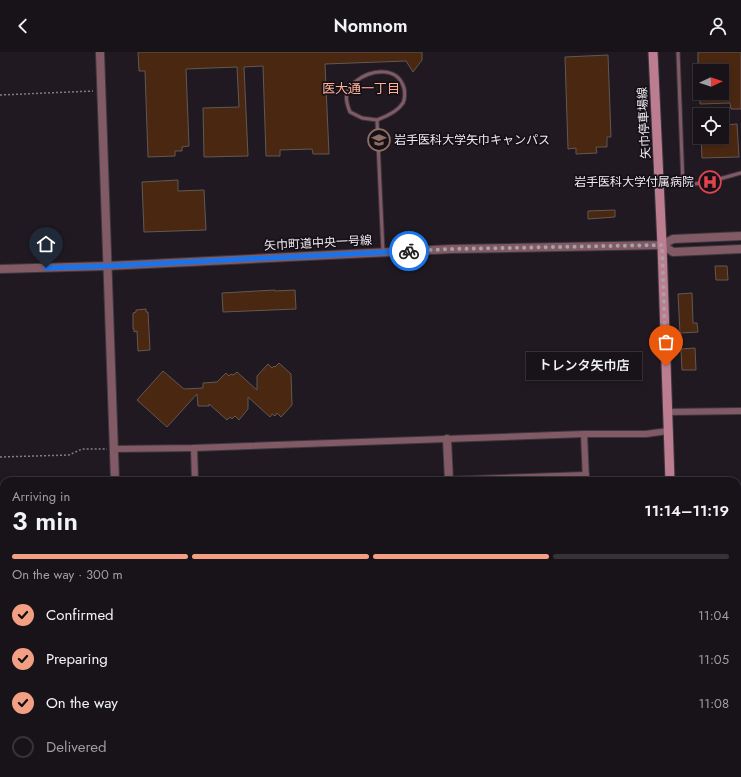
<!DOCTYPE html>
<meta charset="utf-8">
<style>
body{margin:0;font-family:Jost,"Noto Sans JP",sans-serif;background:#211c22;color:#f1f3f6;height:100vh;display:flex;flex-direction:column;font-size:15px;white-space:nowrap}
*{box-sizing:border-box;margin:0}
p{font-size:13px;color:#9f9ea2}
.icon{flex:none;width:22px;height:22px;fill:none;stroke:currentColor;stroke-width:2;stroke-linecap:round;stroke-linejoin:round}
.map{position:relative;flex:1;overflow:hidden}
.sheet{position:absolute;left:0px;top:425px;width:741px;height:300px;display:flex;flex-direction:column;background:#181319;border-radius:12px 12px 0 0;box-shadow:0 2px 6px #0003,0 0 0 1px #363238}
.sheet>*{flex:none}
.needle{width:26px;rotate:86deg}
.fabs{position:absolute;left:693px;top:12px;display:grid;gap:8px}
.fabs a{display:grid;place-items:center;width:36px;height:36px;border-radius:0px;background:#181319;box-shadow:0 2px 6px #0003,0 0 0 1px #363238;font-size:20px}
.pin{position:absolute;display:grid;place-items:center;width:34px;height:34px;color:#fff;margin:-41px -17px;border-radius:50% 50% 50% 0;rotate:-45deg;box-shadow:0 0 4px #0007}
.pin .icon{rotate:45deg}
.courier{position:absolute;display:grid;place-items:center;width:40px;height:40px;margin:-20px;border:3px solid #1a73e8;border-radius:50%;background:#fff;color:#222;box-shadow:0 1px 5px #0007}
.bubble{position:absolute;height:28px;border-radius:0px;background:#181319;box-shadow:0 2px 6px #0003,0 0 0 1px #363238;font-size:13px;font-weight:600;line-height:28px;text-align:center}
.overview em{font-style:normal;font-weight:600}
.overview div{display:flex;flex-direction:column-reverse}
.overview{display:flex;align-items:center;justify-content:space-between;height:68px;padding:0 12px}
h1{font-size:26px;font-weight:600;line-height:30px}
.bar{display:grid;grid-template-columns:repeat(4,1fr);gap:6px 4px;align-content:center;height:48px;padding:0 12px}
.bar i{height:5px;border-radius:3px;background:#363238}
.bar .on{background:#f39f83}
.bar p{grid-column:span 4}
ol{padding:0 12px;list-style:none}
li{display:flex;align-items:center;gap:12px;height:44px}
li p{margin-inline-start:auto}
li .icon{padding:4px;border-radius:50%;background:#f39f83;color:#111;stroke-width:4}
li:last-child{color:#9f9ea2}
li i{width:22px;height:22px;border:2px solid #363238;border-radius:50%}
header{display:flex;justify-content:space-between;align-items:center;height:52px;padding:0 12px;background:#181319;font-size:18px;font-weight:600}
.map>svg:first-child{display:block}
.building{fill:#4a2711;stroke:#625852}
.lines{fill:none;stroke-linecap:round;stroke-linejoin:round}
.service-casing{stroke:#3d373e;stroke-width:5}
.minor-casing{stroke:#3d373e;stroke-width:8}
.tertiary-casing{stroke:#3d373e;stroke-width:10}
.secondary-casing{stroke:#3d373e;stroke-width:11}
.path{stroke:#827d83;stroke-width:1.5;stroke-dasharray:2 2;stroke-linecap:butt}
.service{stroke:#825a66;stroke-width:3}
.minor{stroke:#825a66;stroke-width:6}
.tertiary{stroke:#825a66;stroke-width:8}
.secondary{stroke:#bd7d91;stroke-width:9}
.done{stroke:#a7a2a8;stroke-width:4;stroke-dasharray:0 7.2}
.route{stroke:#1a73e8;stroke-width:5}
.labels{text-anchor:middle;stroke-width:3.5;stroke-linejoin:round;paint-order:stroke}
.street-label{font-size:12px;fill:#f0ecf1;stroke:#161118}
.poi-label{font-size:12px;fill:#f0ecf1;stroke:#161118;text-anchor:start}
.neighbourhood-label{font-size:13px;fill:#ffb096;stroke:#161118}
</style>
<header><svg class="icon" aria-label="back" viewBox="0 0 24 24"><path d="M15 5l-7 7 7 7"/></svg>Nomnom<svg class="icon" aria-label="person" viewBox="0 0 24 24"><circle cx="12" cy="8" r="4"/><path d="M4 21q1-7 8-7t8 7"/></svg></header>
<div class="map">
<svg width="741" height="725" viewBox="0 0 741 725">
<rect width="100%" height="100%" fill="#201921"/>
<g class="building">
<polygon points="138,0 422,0 422,8 413,20 406,9 325,12 329,102 313,102 312,97 280,98 280,104 266,104 263,14 244,15 248,104 204,105 203,56 239,55 237,15 186,17 189,94 182,95 182,99 175,99 175,104 148,105 145,19 139,19"/>
<polygon points="698,0 741,0 741,57 731,57 730,51 700,52 699,41 722,41 722,19 698,19"/>
<polygon points="608,3 611,85 607,85 607,95 596,95 597,101 576,102 576,96 568,97 565,5"/>
<polygon points="737,72 739,105 702,106 701,85 722,85 722,73"/>
<polygon points="178,128 178,139 204,138 206,178 144,180 142,130"/>
<polygon points="615,158 615,165 588,167 588,159"/>
<polygon points="715,214 727,214 728,228 716,228"/>
<polygon points="275,238 275,239 295,238 296,257 223,260 222,241"/>
<polygon points="692,241 693,271 697,271 698,280 680,281 678,242"/>
<polygon points="146,257 146,260 148,260 150,298 138,299 137,279 134,280 134,277 133,277 133,261 136,260 136,258"/>
<polygon points="695,296 696,318 682,318 681,297"/>
<polygon points="279,311 291,322 292,353 281,365 277,361 275,364 272,362 270,365 248,345 248,357 239,368 235,364 232,367 230,365 227,368 209,352 209,354 198,354 197,342 167,375 137,348 163,319 184,337 203,336 203,331 217,330 226,321 229,324 231,322 233,323 237,320 257,338 257,324 268,312 272,316 274,314 275,315"/>
</g>
<g class="lines">
<g class="service-casing">
<g id="service">
<polyline points="678,0 683,134 712,129 741,121"/>
<path d="M377,68C385,65 398,59 403,51C405,47 405,40 404,36C397,13 370,18 355,30C344,38 345,48 350,60L362,66L377,68L383,200"/>
</g>
</g>
<g class="minor-casing">
<g id="minor">
<polyline points="667,360 741,359"/>
<polyline points="584,382 586,429"/>
<polyline points="194,396 195,429"/>
<polyline points="113,397 194,396 584,382 646,382 668,379"/>
<polyline points="418,429 586,423"/>
<polyline points="737,531 741,531"/>
<polyline points="316,721 316,725"/>
<polyline points="528,721 528,725"/>
<polyline points="249,725 250,721"/>
<polyline points="622,725 623,721"/>
</g>
</g>
<g class="tertiary-casing">
<g id="tertiary">
<polyline points="100,0 115,429"/>
<polyline points="662,193 673,200 741,197"/>
<polyline points="0,217 107,214 452,197 662,193 673,187 741,184"/>
<polyline points="447,387 449,429"/>
<polyline points="126,721 126,725"/>
<polyline points="459,721 459,725"/>
</g>
</g>
<g class="secondary-casing">
<g id="secondary">
<polyline points="653,0 662,193 670,429"/>
<polyline points="682,721 682,725"/>
</g>
</g>
<g class="path">
<polyline points="0,43 93,39"/>
<polyline points="0,405 69,403 82,397 107,397"/>
<polyline points="0,589 4,589"/>
</g>
<use href="#service" class="service"/>
<use href="#minor" class="minor"/>
<use href="#tertiary" class="tertiary"/>
<use href="#secondary" class="secondary"/>
</g>
<g class="lines">
<polyline class="done" points="409,199 452,197 662,193 666,314"/>
<polyline class="route" points="46,216 107,214 409,199"/>
</g>
<defs>
<g id="university-ring" transform="scale(1.15)"><circle r="9.5" fill="#161118" stroke="#8d6e63" stroke-width="1.5"/><path d="M0-5L7-2L0 1L-7-2ZM-4 1L0 2.5L4 1V4Q0 6-4 4Z" fill="#8d6e63"/></g>
<g id="hospital-ring" transform="scale(1.15)"><circle r="9.5" fill="#161118" stroke="#e0444e" stroke-width="1.5"/><path d="M-5-5h3v3.5h4V-5h3V5h-3V1.5h-4V5h-3Z" fill="#e0444e"/></g>
</defs>
<g fill-rule="evenodd">
<use href="#university-ring" x="379" y="88"/>
<use href="#hospital-ring" x="710" y="130"/>
</g>
<g class="labels">
<g class="street-label">
<text transform="translate(644 71) rotate(-93)" y="4">矢巾停車場線</text>
<text transform="translate(318 191) rotate(-3)" y="4">矢巾町道中央一号線</text>
</g>
<g class="poi-label">
<text x="394" y="92">岩手医科大学矢巾キャンパス</text>
<text x="694" y="134" text-anchor="end">岩手医科大学付属病院</text>
</g>
<g class="neighbourhood-label">
<text x="361" y="41">医大通一丁目</text>
</g>
</g>
</svg>
<div class="fabs">
<a><svg class="needle" viewBox="-14 -14 28 28"><path d="M0-13l5 13h-10z" fill="#e53935"/><path d="M0 13l5-13h-10z" fill="#9f9ea2"/></svg></a>
<a><svg class="icon" aria-label="locate" viewBox="0 0 24 24"><circle cx="12" cy="12" r="6"/><path d="M12 2v4M12 18v4M2 12h4M18 12h4"/></svg></a>
</div>
<div class="pin" style="left:666px;top:314px;background:#ea580c"><svg class="icon" aria-label="bag" viewBox="0 0 24 24"><path d="M5 8h14l-1 12H6zM9 8a3 3 0 0 1 6 0"/></svg></div>
<div class="pin" style="left:46px;top:216px;background:#1f2937"><svg class="icon" aria-label="home" viewBox="0 0 24 24"><path d="M3 11l9-7 9 7M6 9v11h12V9"/></svg></div>
<div class="courier" style="left:409px;top:199px"><svg class="icon" aria-label="bike" viewBox="0 0 24 24"><circle cx="6" cy="16" r="4"/><circle cx="18" cy="16" r="4"/><path d="M6 16l4-8h5l3 8M10 8l3 8H6M13 5h3"/></svg></div>
<div class="bubble" style="left:526px;top:300px;width:116px">トレンタ矢巾店</div>
<section class="sheet">
<div class="overview"><div><h1>3 min</h1><p>Arriving in</p></div><em>11:14–11:19</em></div>
<div class="bar"><i class="on"></i><i class="on"></i><i class="on"></i><i></i><p>On the way · 300 m</p></div>
<ol>
<li><svg class="icon" aria-label="check" viewBox="0 0 24 24"><path d="M5 12l5 5 9-10"/></svg>Confirmed<p>11:04</p></li>
<li><svg class="icon" aria-label="check" viewBox="0 0 24 24"><path d="M5 12l5 5 9-10"/></svg>Preparing<p>11:05</p></li>
<li><svg class="icon" aria-label="check" viewBox="0 0 24 24"><path d="M5 12l5 5 9-10"/></svg>On the way<p>11:08</p></li>
<li><i></i>Delivered</li>
</ol>
</section>
</div>
